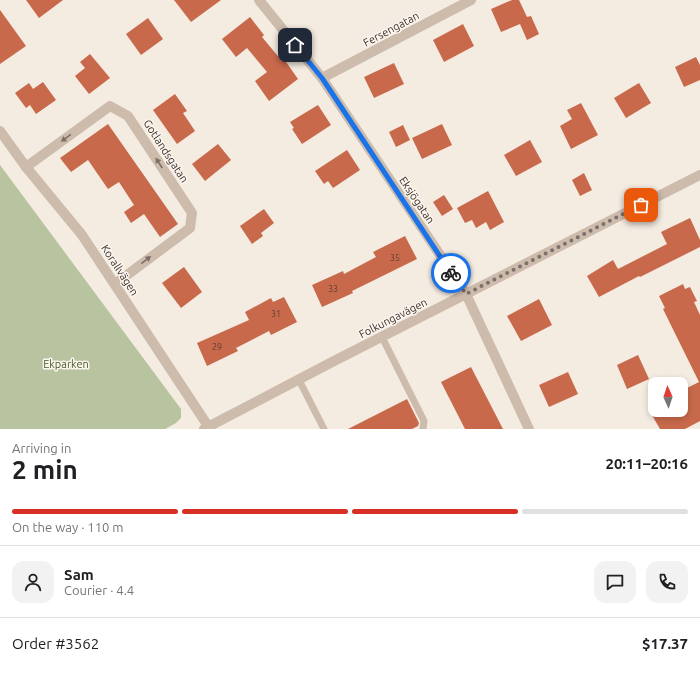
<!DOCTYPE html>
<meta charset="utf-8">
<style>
body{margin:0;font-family:Ubuntu,sans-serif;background:#f2f2f2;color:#202124;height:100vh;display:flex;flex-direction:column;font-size:15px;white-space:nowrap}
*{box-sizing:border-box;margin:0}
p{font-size:13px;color:#757577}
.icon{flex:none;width:22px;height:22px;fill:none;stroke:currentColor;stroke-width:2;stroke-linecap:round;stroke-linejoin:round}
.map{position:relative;height:429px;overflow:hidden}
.side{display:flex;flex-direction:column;background:#fff;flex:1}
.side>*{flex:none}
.needle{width:26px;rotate:357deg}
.tools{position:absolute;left:648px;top:377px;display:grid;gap:8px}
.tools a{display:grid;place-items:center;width:40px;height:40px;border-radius:8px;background:#fff;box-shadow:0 2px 6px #0003;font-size:20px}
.pin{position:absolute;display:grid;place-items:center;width:34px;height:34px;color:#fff;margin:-17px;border-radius:8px;box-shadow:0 2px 6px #0006}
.courier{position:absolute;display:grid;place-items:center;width:40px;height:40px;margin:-20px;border:3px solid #1a73e8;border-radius:50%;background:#fff;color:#222;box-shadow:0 1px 5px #0007}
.summary em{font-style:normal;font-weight:600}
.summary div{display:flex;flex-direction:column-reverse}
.summary{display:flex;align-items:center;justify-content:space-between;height:68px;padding:0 12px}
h1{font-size:26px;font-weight:600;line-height:30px}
.bar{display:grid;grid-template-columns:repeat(4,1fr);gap:6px 4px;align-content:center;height:48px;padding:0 12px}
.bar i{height:5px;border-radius:3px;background:#e0e0e0}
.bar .current{background:#d93025}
.bar p{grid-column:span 4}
.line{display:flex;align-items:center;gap:10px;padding:0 12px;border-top:1px solid #e0e0e0}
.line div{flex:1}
.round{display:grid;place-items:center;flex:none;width:42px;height:42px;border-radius:12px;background:#f2f2f2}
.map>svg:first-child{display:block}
.green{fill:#b8c4a0}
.building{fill:#c8694b}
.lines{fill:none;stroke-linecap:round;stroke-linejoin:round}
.lane{stroke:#cdbbac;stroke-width:7}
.street{stroke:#cdbbac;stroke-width:10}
.oneway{fill:#7d6f65}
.done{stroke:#7c716b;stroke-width:4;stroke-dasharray:0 7.2}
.route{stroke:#1a73e8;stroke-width:5}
.labels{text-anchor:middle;stroke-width:3;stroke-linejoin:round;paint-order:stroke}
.number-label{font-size:9px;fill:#5e3e33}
.street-label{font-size:11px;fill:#3b302b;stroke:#fbf5ee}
.park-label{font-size:11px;fill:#4a5a2e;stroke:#fbf5ee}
</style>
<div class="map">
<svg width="700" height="429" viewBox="0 0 700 429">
<rect width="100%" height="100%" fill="#f4ebe1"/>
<polygon class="green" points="0,165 181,409 181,418 176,423 165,429 0,429"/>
<g class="building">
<polygon points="26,0 63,0 39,18"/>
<polygon points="174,0 221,0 191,22"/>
<polygon points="512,0 519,0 527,17 531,16 539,34 527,40 520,24 501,32 491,9"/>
<polygon points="0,10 26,46 0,64"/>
<polygon points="250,17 264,35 262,37 282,61 284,59 298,79 269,101 255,81 267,72 247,48 236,57 222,39"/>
<polygon points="148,18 163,39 141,55 126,34"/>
<polygon points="463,24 474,46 444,62 433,40"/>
<polygon points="90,54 110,78 89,94 75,76 85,68 80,62"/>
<polygon points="696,57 700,65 700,80 684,87 675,67"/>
<polygon points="394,63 404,84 374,98 364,77"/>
<polygon points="43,82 56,100 36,114 30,105 26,108 15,93 29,83 33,89"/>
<polygon points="639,83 651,103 626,118 614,98"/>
<polygon points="175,94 187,111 183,113 195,131 177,144 153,110"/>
<polygon points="581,103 598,135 571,149 560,126 572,119 567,110"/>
<polygon points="318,105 331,125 302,144 292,129 294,128 290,122"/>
<polygon points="108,124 178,224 160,237 144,214 131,223 124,212 134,205 119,182 108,189 88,160 71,172 60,158"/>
<polygon points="442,124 452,145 422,159 412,138"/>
<polygon points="403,125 410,140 396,147 389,132"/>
<polygon points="530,140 542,162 516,176 504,155"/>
<polygon points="218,144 231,160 205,181 192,164"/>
<polygon points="347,150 360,170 333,188 328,181 324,184 315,171"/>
<polygon points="584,173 592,190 580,196 572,180"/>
<polygon points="488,191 504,222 490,230 486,222 476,228 472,220 465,223 457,208"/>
<polygon points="444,195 453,209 442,216 433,202"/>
<polygon points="264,209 274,223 261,233 263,236 252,244 240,226"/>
<polygon points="690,218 700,240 700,247 640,277 639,276 599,297 587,276 613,260 618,269 667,244 661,232"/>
<polygon points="405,236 417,259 352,291 353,293 322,307 312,285 343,271 344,274 376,257 373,252"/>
<polygon points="184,267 202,292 181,308 162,283"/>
<polygon points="683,284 685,289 690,287 697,301 694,302 700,315 700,421 685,429 660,429 649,410 681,410 681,391 699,382 663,309 665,308 659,296"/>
<polygon points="284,297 297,322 271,335 269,331 236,348 238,351 207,366 197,343 249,320 245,312 271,298 273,302"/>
<polygon points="539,299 552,325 521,341 507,316"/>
<polygon points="638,355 649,379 627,389 617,365"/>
<polygon points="471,367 503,429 465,429 441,382"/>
<polygon points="568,372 578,394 549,407 539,385"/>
<polygon points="407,399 419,423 418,426 412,429 348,429"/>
</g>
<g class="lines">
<g class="lane">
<polyline points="382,337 424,421 423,429"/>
<polyline points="299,380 324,429"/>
</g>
<g class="street">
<polyline points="259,0 322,78 466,294 529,429"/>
<polyline points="322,78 471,0"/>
<polyline points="0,131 26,167 82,235 210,429"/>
<polyline points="26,167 110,106 128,116 192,213 190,228 115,284"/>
<polyline points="204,429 334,361 700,175"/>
</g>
</g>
<defs><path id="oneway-solid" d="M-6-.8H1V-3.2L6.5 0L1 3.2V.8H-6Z"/></defs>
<g class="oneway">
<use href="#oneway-solid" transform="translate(66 138) rotate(144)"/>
<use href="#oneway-solid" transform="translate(159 163) rotate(-123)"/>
<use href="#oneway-solid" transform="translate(146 260) rotate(-37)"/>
</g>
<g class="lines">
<polyline class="done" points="451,273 466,294 641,205"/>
<polyline class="route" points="295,45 322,78 451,273"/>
</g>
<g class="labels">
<g class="number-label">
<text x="395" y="261">35</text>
<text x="333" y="292">33</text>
<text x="276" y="317">31</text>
<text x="217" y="350">29</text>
</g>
<g class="street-label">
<text transform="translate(391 29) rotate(-28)" y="4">Fersengatan</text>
<text transform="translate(166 151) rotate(57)" y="4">Gotlandsgatan</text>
<text transform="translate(417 200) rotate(56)" y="4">Eksjögatan</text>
<text transform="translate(120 270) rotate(57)" y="4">Korallvägen</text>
<text transform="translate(393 318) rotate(-27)" y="4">Folkungavägen</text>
</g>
<g class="park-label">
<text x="66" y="368">Ekparken</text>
</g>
</g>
</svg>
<div class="tools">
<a><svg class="needle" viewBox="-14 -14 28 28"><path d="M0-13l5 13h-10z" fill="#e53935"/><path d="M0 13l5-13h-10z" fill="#757577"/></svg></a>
</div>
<div class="pin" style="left:641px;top:205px;background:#ea580c"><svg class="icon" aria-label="bag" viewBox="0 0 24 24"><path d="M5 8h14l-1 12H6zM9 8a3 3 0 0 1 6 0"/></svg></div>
<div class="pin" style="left:295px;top:45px;background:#1f2937"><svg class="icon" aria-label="home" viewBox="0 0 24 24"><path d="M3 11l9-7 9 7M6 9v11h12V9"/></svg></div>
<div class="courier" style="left:451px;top:273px"><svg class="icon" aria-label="bike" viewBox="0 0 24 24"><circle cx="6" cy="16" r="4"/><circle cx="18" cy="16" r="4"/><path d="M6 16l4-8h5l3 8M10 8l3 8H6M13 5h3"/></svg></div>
</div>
<section class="side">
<div class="summary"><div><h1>2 min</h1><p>Arriving in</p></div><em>20:11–20:16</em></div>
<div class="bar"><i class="current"></i><i class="current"></i><i class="current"></i><i></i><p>On the way · 110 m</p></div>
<div class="line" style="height:72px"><a class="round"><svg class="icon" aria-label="person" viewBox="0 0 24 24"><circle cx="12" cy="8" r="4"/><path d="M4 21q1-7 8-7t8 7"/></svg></a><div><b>Sam</b><p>Courier · 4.4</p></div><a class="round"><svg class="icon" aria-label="chat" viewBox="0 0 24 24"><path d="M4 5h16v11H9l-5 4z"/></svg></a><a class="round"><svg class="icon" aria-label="phone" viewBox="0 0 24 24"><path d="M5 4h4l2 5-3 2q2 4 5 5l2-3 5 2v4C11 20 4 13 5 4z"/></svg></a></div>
<div class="line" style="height:52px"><div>Order #3562</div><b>$17.37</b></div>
</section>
